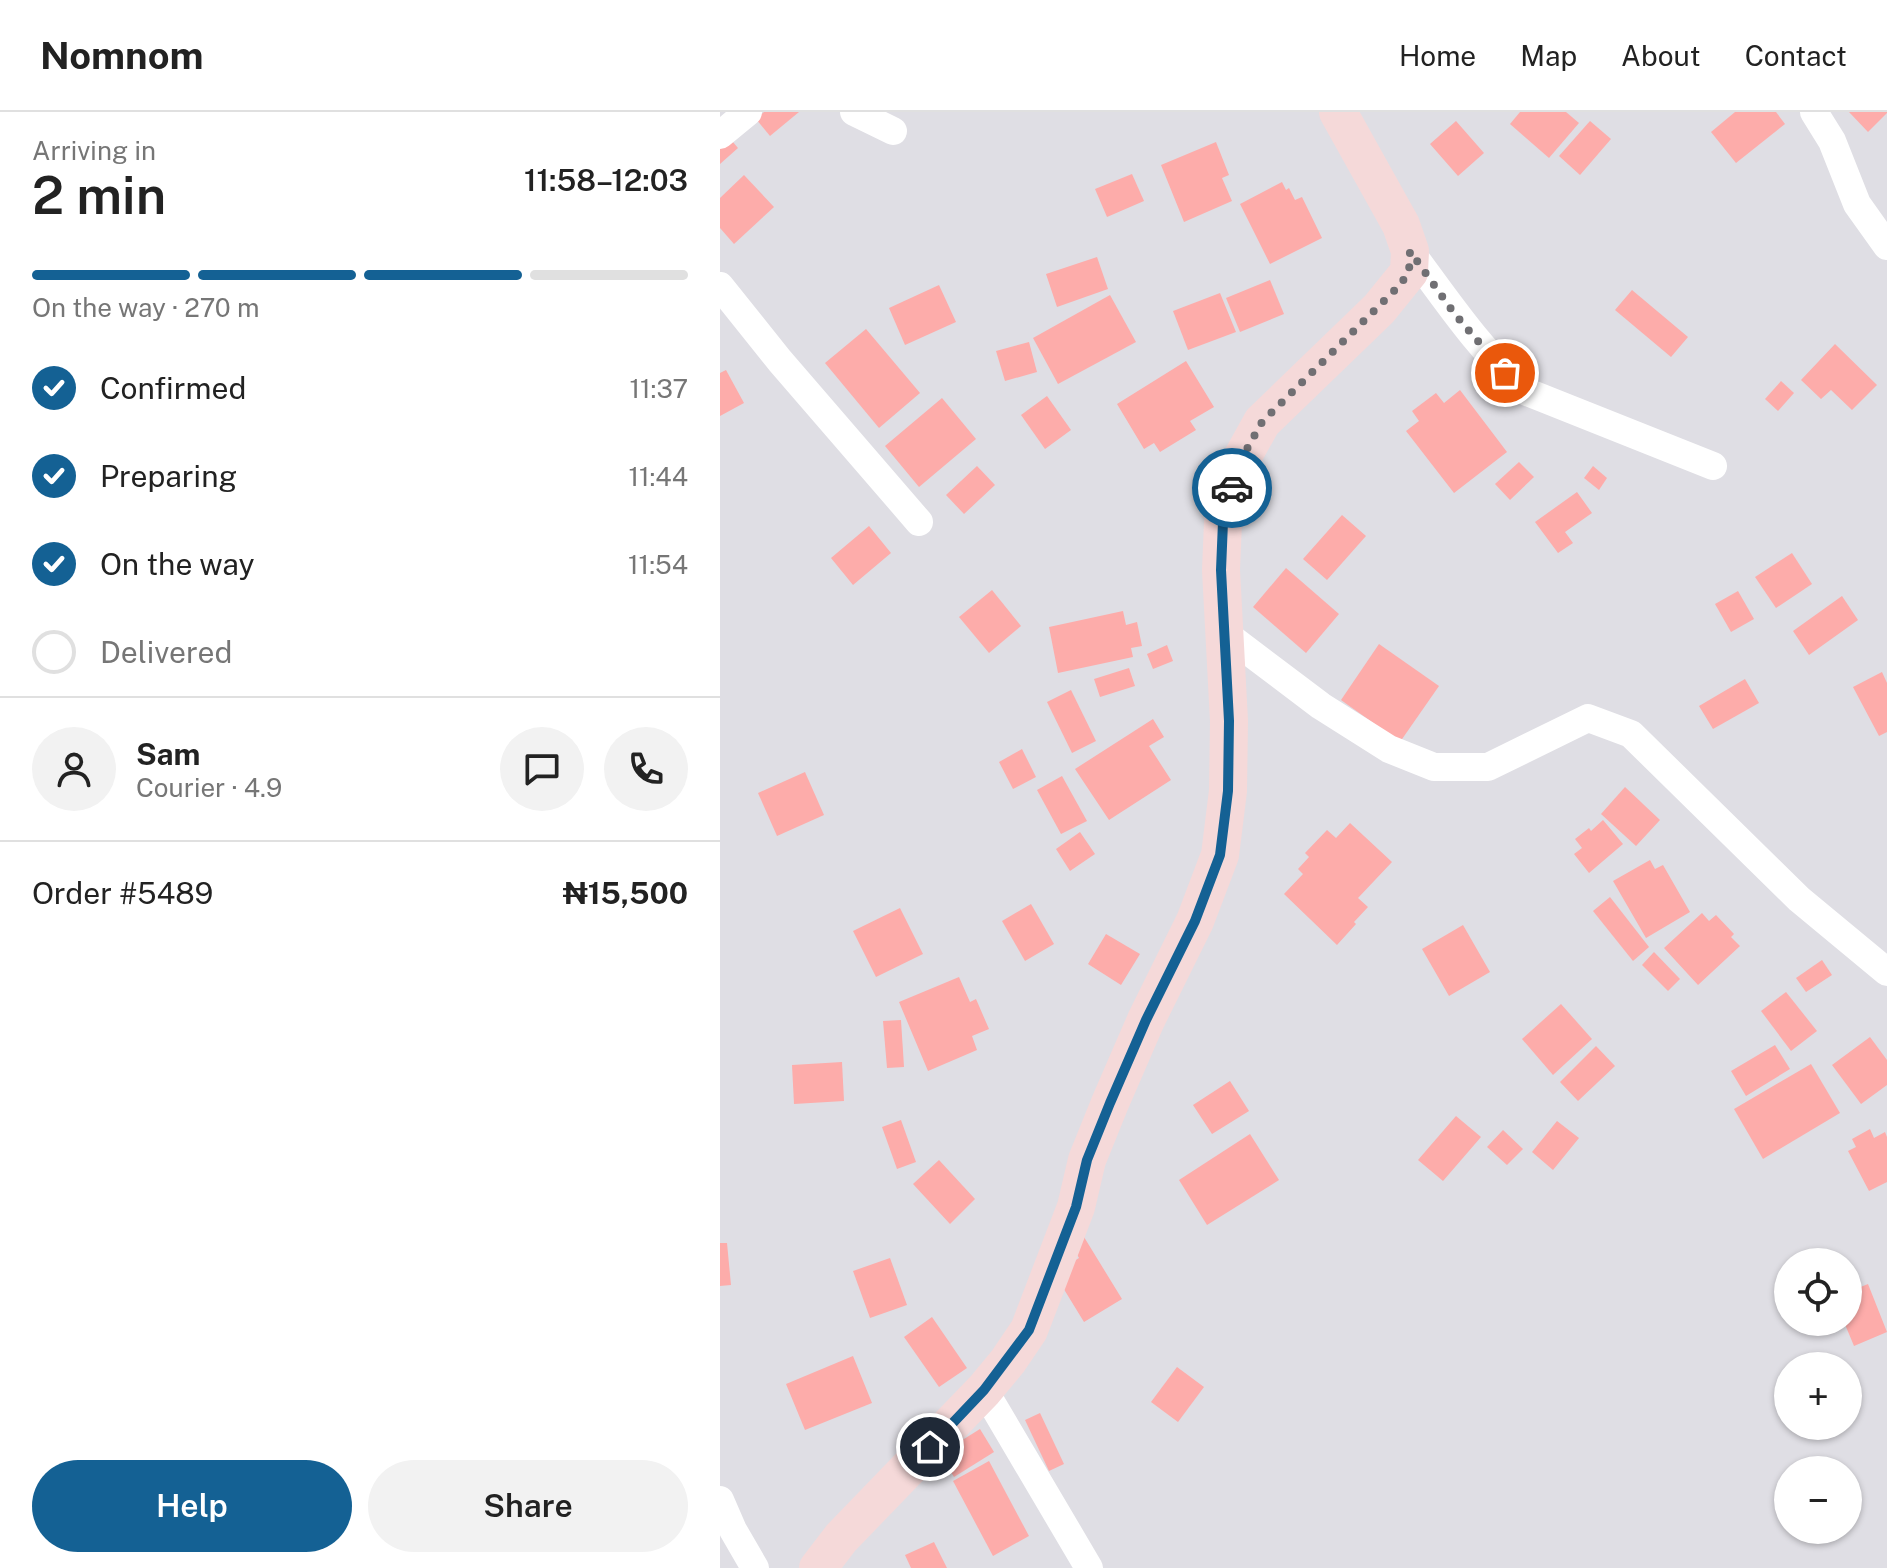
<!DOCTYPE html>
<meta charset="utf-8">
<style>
body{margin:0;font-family:"Public Sans",sans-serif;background:#f2f2f2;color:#222;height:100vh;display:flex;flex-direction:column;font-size:30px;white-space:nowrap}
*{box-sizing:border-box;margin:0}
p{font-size:26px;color:#767676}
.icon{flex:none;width:44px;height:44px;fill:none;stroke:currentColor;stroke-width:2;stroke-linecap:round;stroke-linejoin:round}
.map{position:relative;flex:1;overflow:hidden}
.details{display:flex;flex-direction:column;background:#fff;width:720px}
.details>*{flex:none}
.fabs{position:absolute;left:1054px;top:1136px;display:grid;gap:16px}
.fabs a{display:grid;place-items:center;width:88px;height:88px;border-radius:50%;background:#fff;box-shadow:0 2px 6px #0004;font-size:40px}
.pin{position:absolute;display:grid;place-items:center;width:68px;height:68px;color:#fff;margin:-34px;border:4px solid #fff;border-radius:50%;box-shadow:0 2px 8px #0007}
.courier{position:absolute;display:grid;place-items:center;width:80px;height:80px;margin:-40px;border:6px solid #146194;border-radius:50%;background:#fff;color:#222;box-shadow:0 2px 10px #0007}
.head em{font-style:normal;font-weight:600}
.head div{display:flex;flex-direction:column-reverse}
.head{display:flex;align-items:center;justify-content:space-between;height:136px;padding:0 32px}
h1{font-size:52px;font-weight:600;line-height:60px}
.bar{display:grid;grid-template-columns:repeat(4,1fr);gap:12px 8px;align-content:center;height:96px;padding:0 32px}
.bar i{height:10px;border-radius:6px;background:#e0e0e0}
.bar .selected{background:#146194}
.bar p{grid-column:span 4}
.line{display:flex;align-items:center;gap:20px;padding:0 32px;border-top:2px solid #e0e0e0}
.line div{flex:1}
.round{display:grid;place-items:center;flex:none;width:84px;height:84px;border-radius:42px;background:#f2f2f2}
ol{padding:0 32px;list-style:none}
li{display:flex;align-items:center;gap:24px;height:88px}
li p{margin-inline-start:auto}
li .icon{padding:8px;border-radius:50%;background:#146194;color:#fff;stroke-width:4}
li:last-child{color:#767676}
li i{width:44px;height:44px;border:4px solid #e0e0e0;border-radius:50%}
.cta{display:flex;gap:16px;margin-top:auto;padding:16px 32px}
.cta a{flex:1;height:92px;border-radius:48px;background:#146194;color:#fff;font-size:32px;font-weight:600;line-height:92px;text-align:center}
.cta a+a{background:#f2f2f2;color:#222}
header{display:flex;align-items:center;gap:48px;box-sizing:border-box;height:112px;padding:0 40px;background:#fff;border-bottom:2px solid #e0e0e0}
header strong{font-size:38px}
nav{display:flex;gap:44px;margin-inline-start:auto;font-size:28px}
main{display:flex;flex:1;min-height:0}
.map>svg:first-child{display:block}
.building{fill:#fdacaa}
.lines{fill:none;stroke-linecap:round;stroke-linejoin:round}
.street{stroke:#fff;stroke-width:28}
.secondary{stroke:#f5d9d9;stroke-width:38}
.done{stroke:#706f73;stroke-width:8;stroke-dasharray:0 14.4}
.route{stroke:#146194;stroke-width:10}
</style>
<header>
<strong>Nomnom</strong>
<nav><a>Home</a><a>Map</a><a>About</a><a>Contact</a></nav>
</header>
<main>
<section class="details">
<div class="head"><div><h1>2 min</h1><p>Arriving in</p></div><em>11:58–12:03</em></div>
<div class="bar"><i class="selected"></i><i class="selected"></i><i class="selected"></i><i></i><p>On the way · 270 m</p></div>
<ol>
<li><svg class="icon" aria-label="check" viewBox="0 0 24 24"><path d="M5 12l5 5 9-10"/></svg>Confirmed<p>11:37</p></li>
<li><svg class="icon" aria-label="check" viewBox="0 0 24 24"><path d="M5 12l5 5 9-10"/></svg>Preparing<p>11:44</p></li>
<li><svg class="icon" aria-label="check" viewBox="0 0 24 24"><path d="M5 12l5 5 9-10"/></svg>On the way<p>11:54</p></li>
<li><i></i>Delivered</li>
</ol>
<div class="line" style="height:144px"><a class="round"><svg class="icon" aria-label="person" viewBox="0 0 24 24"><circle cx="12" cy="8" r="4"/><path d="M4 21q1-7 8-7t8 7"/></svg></a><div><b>Sam</b><p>Courier · 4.9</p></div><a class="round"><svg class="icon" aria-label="chat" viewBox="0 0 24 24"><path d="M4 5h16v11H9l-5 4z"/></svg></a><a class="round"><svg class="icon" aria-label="phone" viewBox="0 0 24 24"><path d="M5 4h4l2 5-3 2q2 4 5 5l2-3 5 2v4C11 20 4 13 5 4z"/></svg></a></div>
<div class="line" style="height:104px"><div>Order #5489</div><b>₦15,500</b></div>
<div class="cta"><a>Help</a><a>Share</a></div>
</section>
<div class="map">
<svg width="1167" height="1456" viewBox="0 0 1167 1456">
<rect width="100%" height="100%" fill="#dfdee4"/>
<g class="building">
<polygon points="44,0 79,0 50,24 36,7"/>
<polygon points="800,0 846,0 859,11 829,46 790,12"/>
<polygon points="1015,0 1056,0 1065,12 1016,51 991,20"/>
<polygon points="1129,0 1167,0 1167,1 1148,20"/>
<polygon points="736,9 764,41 738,64 710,32"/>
<polygon points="870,9 891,27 860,63 839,44"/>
<polygon points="7,23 18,36 0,52 0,29"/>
<polygon points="496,30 509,63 502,66 512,89 464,110 441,53"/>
<polygon points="412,62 424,89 387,105 375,77"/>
<polygon points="24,63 54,95 14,132 0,116 0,86"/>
<polygon points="562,70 566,78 569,76 575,88 582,85 602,126 550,152 520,92"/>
<polygon points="377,145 388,177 337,195 326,162"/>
<polygon points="550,168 564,202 520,220 506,186"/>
<polygon points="219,173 236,210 185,233 169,196"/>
<polygon points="912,178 968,225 951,245 895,198"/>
<polygon points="500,181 516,220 468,238 453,199"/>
<polygon points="390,183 416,230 338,272 313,226"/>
<polygon points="146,217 200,281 159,316 105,251"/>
<polygon points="309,230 317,260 285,269 276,239"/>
<polygon points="1115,232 1157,273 1132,298 1111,278 1101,287 1081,268"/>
<polygon points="466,249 494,295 470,309 476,318 440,340 434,331 424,337 397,292"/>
<polygon points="6,258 24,291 0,304 0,261"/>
<polygon points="1061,269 1074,281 1058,299 1045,287"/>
<polygon points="740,278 787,340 734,381 686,319 699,309 692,299 716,281 724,291"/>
<polygon points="327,284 351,318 325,337 301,303"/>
<polygon points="222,286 256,327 199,375 165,334"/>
<polygon points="799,350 814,365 790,388 775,372"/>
<polygon points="257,354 275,373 244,402 226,383"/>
<polygon points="873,354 887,366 879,378 864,366"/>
<polygon points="857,380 872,401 845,420 853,431 838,441 815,410"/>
<polygon points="622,403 646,424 607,468 583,447"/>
<polygon points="149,414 171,441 133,473 111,446"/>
<polygon points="1072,441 1092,472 1056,496 1035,465"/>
<polygon points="566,456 619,502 586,541 533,495"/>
<polygon points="272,478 301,514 269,541 239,505"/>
<polygon points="1018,479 1034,507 1011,520 995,492"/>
<polygon points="1122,484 1138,508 1089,543 1073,519"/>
<polygon points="403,499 406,513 417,510 422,534 411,536 413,545 338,561 329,515"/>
<polygon points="659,532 719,574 680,630 621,588"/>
<polygon points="447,533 453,549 433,557 427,542"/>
<polygon points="409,556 415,574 380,585 374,567"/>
<polygon points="1162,560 1167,571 1167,620 1159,624 1133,575"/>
<polygon points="1025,567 1039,591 993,617 979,594"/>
<polygon points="351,578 376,629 352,641 327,590"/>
<polygon points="433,607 444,625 429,634 451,668 389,708 355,657"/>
<polygon points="302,637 316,665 293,677 279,650"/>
<polygon points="85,660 104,703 57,724 38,681"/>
<polygon points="342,664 367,709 341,722 317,678"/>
<polygon points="905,675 940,708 916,734 881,702"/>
<polygon points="883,708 903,732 869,761 854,742 862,736 855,727 869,716 871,719"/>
<polygon points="630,711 672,750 638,786 648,795 634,810 636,812 617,833 564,782 583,762 578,757 589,745 585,741 607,718 616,726"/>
<polygon points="360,720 375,742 350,759 336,737"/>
<polygon points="930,748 935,757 943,753 970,800 926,826 893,769"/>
<polygon points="890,785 929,835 913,849 873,799"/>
<polygon points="311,792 334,832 305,849 282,809"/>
<polygon points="180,796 203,842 156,865 133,819"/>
<polygon points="982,801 989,809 996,803 1014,822 1011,825 1020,834 978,873 944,836"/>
<polygon points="743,813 770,860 729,884 702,837"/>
<polygon points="386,822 420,842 401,873 368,852"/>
<polygon points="934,840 960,867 948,879 922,853"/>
<polygon points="1102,848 1112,863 1086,880 1076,866"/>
<polygon points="239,865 250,890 256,887 269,917 252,924 257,938 208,959 179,890"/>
<polygon points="1066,880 1097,919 1071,939 1041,899"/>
<polygon points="841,892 872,927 833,963 802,927"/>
<polygon points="181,908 184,955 167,956 163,909"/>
<polygon points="1150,925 1167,948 1167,973 1141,992 1112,953"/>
<polygon points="1055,933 1070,957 1026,984 1011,959"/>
<polygon points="876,934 895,954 858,989 840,970"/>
<polygon points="122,950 124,989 74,992 72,953"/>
<polygon points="1091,952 1120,1001 1043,1047 1014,997"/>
<polygon points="510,969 529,999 492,1022 473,993"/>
<polygon points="736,1004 761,1025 723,1069 698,1048"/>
<polygon points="181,1008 196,1050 177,1057 162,1015"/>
<polygon points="837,1009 859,1026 833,1058 812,1040"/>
<polygon points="1150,1017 1154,1026 1165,1020 1167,1025 1167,1070 1149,1079 1128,1039 1136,1035 1132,1027"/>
<polygon points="783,1018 803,1037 787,1053 767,1035"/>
<polygon points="530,1022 559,1068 487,1113 459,1068"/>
<polygon points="219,1048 255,1087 230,1112 193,1072"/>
<polygon points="364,1125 402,1187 364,1210 334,1161 359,1146 351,1132"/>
<polygon points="0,1131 7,1131 11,1173 0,1174"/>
<polygon points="170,1146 187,1193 150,1206 133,1159"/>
<polygon points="1148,1172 1167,1220 1134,1234 1124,1210 1128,1210 1128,1180"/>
<polygon points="212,1205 247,1256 219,1275 184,1225"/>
<polygon points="133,1244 152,1291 85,1318 66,1272"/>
<polygon points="457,1255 484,1275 458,1310 431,1290"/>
<polygon points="320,1301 344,1352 329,1359 305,1308"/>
<polygon points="260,1317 274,1340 234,1365 220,1342"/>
<polygon points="269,1349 309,1424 273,1444 233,1369"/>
<polygon points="214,1430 227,1456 191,1456 185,1443"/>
</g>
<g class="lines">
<g class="street">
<polyline points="134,0 173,19"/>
<polyline points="1094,0 1112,29 1137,92 1167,134"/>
<polyline points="0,23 28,0"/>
<path d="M690,139C727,189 761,240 807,280L993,354"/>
<polyline points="0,174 60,249 199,410"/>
<polyline points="503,520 601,594 669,637 714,655 768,655 868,606 911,622 1079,787 1167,860"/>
<polyline points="264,1278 369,1456"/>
<polyline points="0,1388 13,1418 35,1456"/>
</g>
<polyline class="secondary" points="98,1456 121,1426 264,1278 288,1249 309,1218 356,1095 367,1048 390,991 426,908 475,809 500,743 508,679 509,609 501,458 503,410 517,355 542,310 659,197 689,160 690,139 681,113 618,0"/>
</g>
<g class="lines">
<polyline class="done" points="512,376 517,355 542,310 679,174 689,160 690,139 734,201 785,261"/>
<polyline class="route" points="210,1335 264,1278 309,1218 356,1095 367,1048 390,991 426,908 475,809 500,743 508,679 509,609 501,458 503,410 512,376"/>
</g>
</svg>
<div class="fabs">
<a><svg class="icon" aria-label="locate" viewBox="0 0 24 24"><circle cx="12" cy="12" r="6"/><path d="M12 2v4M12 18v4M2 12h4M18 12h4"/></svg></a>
<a>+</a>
<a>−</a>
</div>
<div class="pin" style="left:785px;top:261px;background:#ea580c"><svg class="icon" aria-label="bag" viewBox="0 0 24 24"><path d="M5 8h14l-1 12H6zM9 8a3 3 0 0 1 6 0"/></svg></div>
<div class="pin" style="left:210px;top:1335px;background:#1f2937"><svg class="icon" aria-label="home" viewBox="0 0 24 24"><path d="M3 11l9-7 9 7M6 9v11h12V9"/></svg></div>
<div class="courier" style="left:512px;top:376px"><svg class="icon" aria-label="car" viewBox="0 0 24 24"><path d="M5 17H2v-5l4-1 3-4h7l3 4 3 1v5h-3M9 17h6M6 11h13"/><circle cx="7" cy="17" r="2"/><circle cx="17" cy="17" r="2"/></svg></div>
</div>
</main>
